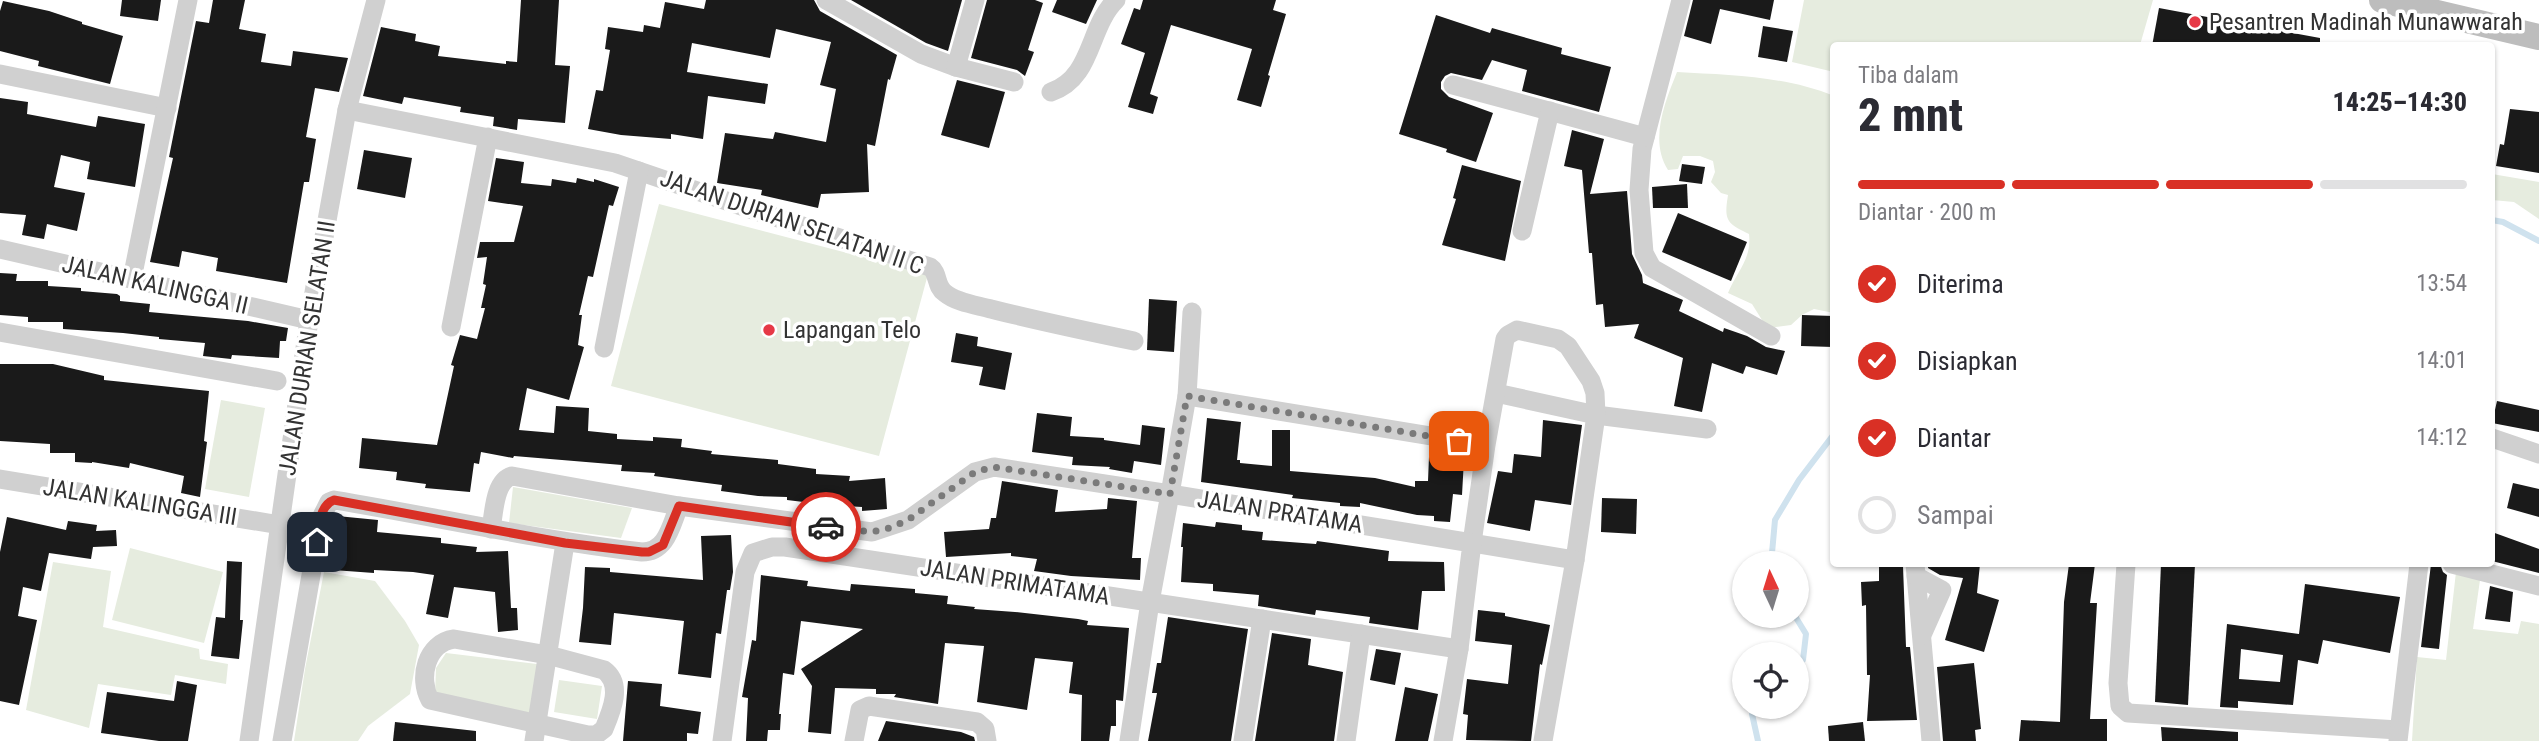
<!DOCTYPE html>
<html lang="id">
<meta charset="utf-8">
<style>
body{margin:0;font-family:"Roboto Condensed",sans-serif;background:#f7f7f7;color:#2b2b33;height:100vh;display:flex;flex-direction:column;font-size:26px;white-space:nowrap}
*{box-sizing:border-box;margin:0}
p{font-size:23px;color:#7c7c81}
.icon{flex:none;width:38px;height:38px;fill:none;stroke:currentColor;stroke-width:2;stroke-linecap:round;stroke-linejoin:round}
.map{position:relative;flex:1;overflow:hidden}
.details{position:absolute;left:1830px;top:42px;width:665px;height:525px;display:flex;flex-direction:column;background:#fff;border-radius:7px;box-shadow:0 2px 5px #0004}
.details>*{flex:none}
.needle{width:46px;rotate:356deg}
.tools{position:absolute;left:1732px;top:551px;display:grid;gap:14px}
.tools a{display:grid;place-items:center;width:77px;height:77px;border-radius:50%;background:#fff;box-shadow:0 2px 5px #0004;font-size:35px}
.pin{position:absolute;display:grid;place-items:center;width:60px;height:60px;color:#fff;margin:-30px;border-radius:14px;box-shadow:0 4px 10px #0006}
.courier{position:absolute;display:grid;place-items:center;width:70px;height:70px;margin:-35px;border:5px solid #d93025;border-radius:50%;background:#fff;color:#222;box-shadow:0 2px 9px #0007}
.headline em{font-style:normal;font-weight:800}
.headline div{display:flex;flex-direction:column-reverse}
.headline{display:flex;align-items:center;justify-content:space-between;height:119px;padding:0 28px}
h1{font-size:46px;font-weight:800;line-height:52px}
.bar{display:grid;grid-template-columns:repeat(4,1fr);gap:10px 7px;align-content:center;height:84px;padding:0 28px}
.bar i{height:9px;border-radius:5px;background:#e1e1e2}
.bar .on{background:#d93025}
.bar p{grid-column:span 4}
ol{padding:0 28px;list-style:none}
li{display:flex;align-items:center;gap:21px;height:77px}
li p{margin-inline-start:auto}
li .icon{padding:7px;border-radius:50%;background:#d93025;color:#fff;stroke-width:4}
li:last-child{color:#7c7c81}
li i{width:38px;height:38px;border:4px solid #e1e1e2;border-radius:50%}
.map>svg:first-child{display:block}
.green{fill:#e6ecdf}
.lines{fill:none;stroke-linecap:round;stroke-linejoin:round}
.stream{stroke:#cfe2ee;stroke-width:6}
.building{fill:#1a1a1a;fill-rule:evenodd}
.minor{stroke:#d0d0d0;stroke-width:19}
.secondary{stroke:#bdbdbd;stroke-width:26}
.done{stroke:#7a7a7a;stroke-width:7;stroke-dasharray:0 12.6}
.route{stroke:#d93025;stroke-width:9}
.poi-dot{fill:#e63946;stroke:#fff;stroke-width:2.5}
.labels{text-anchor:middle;stroke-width:7;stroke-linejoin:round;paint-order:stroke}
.poi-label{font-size:24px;fill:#333;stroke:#fff;text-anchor:start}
.street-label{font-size:24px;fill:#333;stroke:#fff}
</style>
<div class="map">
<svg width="2539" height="741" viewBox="0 0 2539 741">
<rect width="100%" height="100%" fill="#fff"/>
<g class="green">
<polygon points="1804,0 2153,0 2140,45 1834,46 1834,72 1792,62"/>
<path d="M1677,72C1730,75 1785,76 1834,96V313L1814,309L1802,315L1791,325L1767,328L1752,304L1728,293C1737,271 1752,259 1749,234C1726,223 1724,220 1728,195L1721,193L1711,182L1715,172L1713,161L1700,156H1683L1678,169L1668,170C1649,140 1665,102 1677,72Z"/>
<polygon points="2492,174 2539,182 2539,219 2514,202 2492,200"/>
<polygon points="659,204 928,274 879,456 611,386"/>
<polygon points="221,400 265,408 249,497 205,489"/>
<polygon points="513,487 632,508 621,538 509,523"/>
<polygon points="130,548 223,572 204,643 112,620"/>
<polygon points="53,562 111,571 103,627 199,649 200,659 228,664 226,684 175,675 171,695 98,684 89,728 26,710"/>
<polygon points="324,572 375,581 405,621 419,645 410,694 368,726 358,741 294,741 305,669"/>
<polygon points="2456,572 2480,580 2473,629 2518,634 2521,621 2539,624 2539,741 2412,741 2417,657 2446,660"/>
<polygon points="446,653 537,664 531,714 435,695 436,668"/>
<polygon points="559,680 602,686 597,719 554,712"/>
</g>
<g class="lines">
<g class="stream">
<polyline points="2492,220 2503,222 2539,241"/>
<polyline points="1771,564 1775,520 1799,480 1834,434"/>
<polyline points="1795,616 1806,634 1803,660 1797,662"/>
<polyline points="1756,707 1752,714 1758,741"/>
</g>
</g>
<g class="building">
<polygon points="122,0 161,0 158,21 120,16"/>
<polygon points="213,0 245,0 239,29 266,34 261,62 291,66 293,51 348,58 339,92 315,88 306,137 316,139 309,182 304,182 287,283 216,271 218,258 182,251 179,267 150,262 173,158 169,157 170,152 196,21 209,23"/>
<polygon points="521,0 559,0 555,65 570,66 565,123 518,119 517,130 493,126 494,117 460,112 461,107 404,97 402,104 363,96 381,27 416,34 415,41 440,46 438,56 506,64 506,61 517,62"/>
<polygon points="706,0 814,0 820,11 897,55 890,80 888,79 875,146 867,144 869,192 821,194 818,208 761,195 762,190 717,183 725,133 773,139 775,132 826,142 836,89 820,85 831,42 776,29 770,58 692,43 687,72 768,84 765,104 708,96 703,139 671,134 671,139 621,135 588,129 596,90 603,91 610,50 605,49 608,27 643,32 644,25 660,28 665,2 704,9"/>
<polygon points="851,0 962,0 948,51 926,43"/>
<polygon points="987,0 1035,0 1043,3 1028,50 1034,52 1025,76 1017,70 971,58"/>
<polygon points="1057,0 1097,0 1086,24 1052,12"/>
<polygon points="1143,0 1276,0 1273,10 1286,14 1268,75 1270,76 1261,107 1237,100 1252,49 1171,25 1150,94 1158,97 1153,114 1128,107 1145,53 1121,44 1134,8 1140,10"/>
<polygon points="1693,0 1774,0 1770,20 1720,9 1711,44 1684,36"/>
<polygon points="3,1 49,11 82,22 82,24 123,36 110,84 38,66 39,61 0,51 0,11"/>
<polygon points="2159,8 2320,38 2320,46 2152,46"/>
<polygon points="1436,15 1490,33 1492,28 1562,48 1561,54 1611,67 1599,112 1522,91 1527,70 1492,60 1482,80 1451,73 1445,76 1441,82 1441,89 1449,97 1493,113 1476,162 1446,152 1447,149 1399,134"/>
<polygon points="1763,26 1793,31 1787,62 1758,57"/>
<polygon points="957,80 1005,92 989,148 941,135"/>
<polygon points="0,98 28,102 27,114 96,127 98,116 145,124 135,187 87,179 90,162 61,155 54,187 85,193 77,231 47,224 44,239 22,235 26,215 0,213"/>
<polygon points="2510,109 2539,112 2539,173 2496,166 2500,144 2504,145"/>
<polygon points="1572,130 1604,139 1590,194 1627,191 1632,254 1642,275 1643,283 1683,300 1679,311 1723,332 1724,328 1747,336 1766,347 1785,351 1777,375 1746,366 1743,374 1712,363 1702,412 1674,406 1683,358 1634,338 1639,324 1605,327 1603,304 1596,305 1592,253 1589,253 1582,170 1564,166"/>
<polygon points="364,150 412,158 405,198 357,189"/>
<polygon points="496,158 524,162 521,183 551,186 552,179 576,183 577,178 594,182 594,179 619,187 613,206 609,205 593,277 588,276 579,315 582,315 578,345 584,347 569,400 527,388 519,430 554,433 556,406 589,408 588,431 617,434 617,439 653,441 653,437 682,439 681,447 712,451 711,454 778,460 778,464 816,469 816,474 850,476 849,481 885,478 887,509 862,511 862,507 828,505 787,500 787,497 758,496 721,491 722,485 654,476 655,473 621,471 622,465 514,456 513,458 481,452 479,464 474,463 470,492 425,488 426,484 396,480 397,472 359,468 362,438 437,445 454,366 451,365 460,335 477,339 485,308 481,308 486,285 483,284 487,257 477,258 480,242 514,242 523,206 488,201"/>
<polygon points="1682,164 1705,167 1702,184 1679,181"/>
<polygon points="1462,165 1521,181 1505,261 1442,245 1456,199 1453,198"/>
<polygon points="1687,184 1688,208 1653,208 1652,187"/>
<polygon points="1678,213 1747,242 1731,281 1662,252"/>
<polygon points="0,273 17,274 16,281 48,281 48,286 81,288 81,291 117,294 120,296 120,301 150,304 149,312 248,321 288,328 286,341 280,341 279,358 232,355 231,359 203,356 205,343 159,339 159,337 123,333 63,329 63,322 28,322 28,317 0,315"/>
<polygon points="1149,299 1177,301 1174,352 1147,350"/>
<polygon points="1802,315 1834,316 1833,347 1801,346"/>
<polygon points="956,333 978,337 977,346 1012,353 1005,390 979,385 983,367 951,362"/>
<polygon points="0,364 53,364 104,376 104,380 209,391 204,441 207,442 200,497 181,493 184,476 130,463 129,468 92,462 92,463 75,462 75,453 50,453 50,444 0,441"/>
<polygon points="2497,401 2539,410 2539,432 2492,423"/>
<polygon points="1037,413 1072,417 1070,436 1104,438 1104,440 1140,445 1142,425 1165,428 1161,465 1134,461 1132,473 1109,469 1110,467 1072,465 1073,457 1032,452"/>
<polygon points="1207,418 1241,422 1237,460 1240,460 1240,463 1272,466 1272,430 1290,430 1290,471 1375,478 1415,487 1415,481 1428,481 1429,457 1464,459 1462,495 1453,494 1450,522 1434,521 1434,516 1417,515 1360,503 1360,507 1340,506 1340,503 1292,498 1293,495 1201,482"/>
<polygon points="1543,420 1582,425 1571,505 1535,500 1530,531 1487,523 1498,471 1512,473 1514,454 1541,457"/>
<polygon points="1002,481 1058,490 1055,512 1107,509 1108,498 1137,501 1132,558 1141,558 1140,580 1071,576 1034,571 1037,559 1011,556 1011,553 946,557 944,532 989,529 991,518 996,518"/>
<polygon points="2513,483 2539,489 2539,517 2507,508"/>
<polygon points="1602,498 1637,499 1636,534 1601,532"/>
<polygon points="337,516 378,520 377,532 441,538 441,543 477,547 476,552 508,551 511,608 517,608 518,630 498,632 495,592 454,587 448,618 426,614 434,575 413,572 374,570 374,573 333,570"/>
<polygon points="7,517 66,530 68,521 97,525 96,531 116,530 117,546 93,547 91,559 49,553 41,591 23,587 18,616 37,620 19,705 0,701 0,552"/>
<polygon points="1216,522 1242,525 1242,530 1263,532 1262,540 1316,544 1317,541 1389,551 1388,561 1444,562 1445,591 1422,591 1418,630 1369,623 1370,617 1316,610 1315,615 1258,606 1259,595 1213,591 1213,584 1181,582 1183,547 1181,547 1183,523 1215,527"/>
<polygon points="2492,532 2539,549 2539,573 2492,561"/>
<polygon points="731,535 733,572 730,590 727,590 721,634 716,633 711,678 678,674 684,621 614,613 611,645 579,642 583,608 585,567 610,568 610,572 703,580 701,536"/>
<polygon points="227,561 242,562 240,620 243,620 239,659 211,656 216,617 225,618"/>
<polygon points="1928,564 1980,564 1977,593 1999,600 1984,652 1945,640 1963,578 1940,575 1928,568"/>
<polygon points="2069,564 2095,564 2090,603 2097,603 2090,719 2107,719 2107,741 2019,741 2021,720 2060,722 2064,602"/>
<polygon points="2161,564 2195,564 2188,705 2155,702"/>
<polygon points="2431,564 2440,564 2443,572 2447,575 2439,649 2421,647"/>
<polygon points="1879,565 1903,566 1906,647 1910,647 1917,720 1867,721 1870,675 1867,675 1866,605 1862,606 1861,582 1879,581"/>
<polygon points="761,575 808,581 807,586 850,591 851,584 915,589 915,593 948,596 947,604 975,607 974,609 1015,612 1078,619 1088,621 1087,625 1129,628 1123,701 1116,700 1116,726 1111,726 1109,741 1081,741 1082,695 1069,693 1073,662 1035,658 1027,710 977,702 984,646 945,643 938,704 894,697 896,694 876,694 876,689 835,688 831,734 808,732 812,686 801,669 863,629 801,621 794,675 783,673 779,714 781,714 780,730 768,730 767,741 746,741 748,698 742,697 752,640 756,641"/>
<path d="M2305,584L2400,597L2390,653L2323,640L2318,664L2298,660L2293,705L2238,701V708L2220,707L2227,624L2299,634ZM2241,649L2283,655L2280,682L2239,679Z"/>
<polygon points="2490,586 2513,592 2510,622 2485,619"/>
<polygon points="1478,610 1505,613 1505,616 1550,625 1542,665 1540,664 1531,741 1466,740 1468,715 1463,714 1467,679 1508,684 1512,645 1475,641"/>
<polygon points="1168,617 1248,629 1231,741 1148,741 1157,693 1152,693 1157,663 1161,663"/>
<polygon points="1272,633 1311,639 1308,665 1343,672 1334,741 1255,741"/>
<polygon points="1376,649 1401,653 1395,685 1370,680"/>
<polygon points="1974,663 1981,729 1975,730 1976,741 1943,741 1937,667"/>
<polygon points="177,681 197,685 188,741 159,741 101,733 107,692 174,701"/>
<polygon points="628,681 662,684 660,706 701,712 698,734 687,733 687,741 623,741"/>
<polygon points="1405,687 1438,694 1428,741 1395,741"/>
<polygon points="886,721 961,732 974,737 975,741 878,741"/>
<polygon points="395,722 476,731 476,741 393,741"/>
<polygon points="1863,722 1865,741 1829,741 1828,726"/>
<polygon points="2161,727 2238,732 2238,741 2162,741"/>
</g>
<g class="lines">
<g class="minor">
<polyline points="826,0 921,54 956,67 1014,82"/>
<polyline points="1681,0 1642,149 1639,190 1644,253 1652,268 1771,336"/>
<polyline points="956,67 975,0"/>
<polyline points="0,74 167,108"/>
<polyline points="1453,85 1645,137"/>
<path d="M1051,92C1093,78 1088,27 1116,0"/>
<path d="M347,110L615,163L750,209L930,267C939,273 935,286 945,293C957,303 977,305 991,309C1038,321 1086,331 1134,341"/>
<polyline points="1522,231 1550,111"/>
<polyline points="0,249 309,320"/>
<polyline points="132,279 188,0"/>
<polyline points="451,327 488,137"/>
<polyline points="0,332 277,381"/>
<polyline points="604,348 639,171"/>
<polyline points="1496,393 1596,415 1707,429"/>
<polyline points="1187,396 1486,445 1472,543 1575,560 1596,415 1595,393 1591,381 1568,346 1558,339 1517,330 1508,335 1505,339 1486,445"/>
<polyline points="2492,438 2539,454"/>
<polyline points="0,479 280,525"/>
<path d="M491,529C494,514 494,481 512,476L679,506L872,532L908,520L975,472L994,467L1170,494L1187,396L1192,312"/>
<polyline points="1915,564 1931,741"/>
<polyline points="2126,564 2118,683 2120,706 2128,713 2398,730"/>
<polyline points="2452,564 2539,586"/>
<polyline points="1916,576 1942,590 1922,635"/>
<path d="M454,639L548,655L604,670C623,684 612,710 604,729L596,735H588L430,700C418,678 426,643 454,639Z"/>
<polyline points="249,741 309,320 347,110 376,0"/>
<path d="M282,741L321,518L329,502L334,500C437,517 538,540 642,552C667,552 671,525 679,506"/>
<polyline points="534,741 565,543"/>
<polyline points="722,741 745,572 753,553 772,547 785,547 1459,649"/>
<polyline points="854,741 860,710 869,706 977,722 985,729 987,741"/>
<polyline points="1129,741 1150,602 1170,494 1472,543 1459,649 1443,741"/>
<polyline points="1243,741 1262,619"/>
<polyline points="1346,741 1361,634"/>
<polyline points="1543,741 1575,560"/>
<polyline points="2398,741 2419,564"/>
</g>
<polyline class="secondary" points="2382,0 2539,37"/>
</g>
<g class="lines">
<polyline class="done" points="826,527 872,532 890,528 908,520 975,472 994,467 1170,494 1187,396 1459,441"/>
<path class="route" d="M317,542C319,528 319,505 334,500L565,543L642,552H649L663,545L679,506L826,527"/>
</g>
<g class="poi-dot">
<circle cx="2195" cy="22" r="7"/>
<circle cx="769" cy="330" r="7"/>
</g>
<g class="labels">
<g class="poi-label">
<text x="2209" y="30">Pesantren Madinah Munawwarah</text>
<text x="783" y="338">Lapangan Telo</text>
</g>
<g class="street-label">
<text transform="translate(792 222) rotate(19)" y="8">JALAN DURIAN SELATAN II C</text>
<text transform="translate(155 285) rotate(13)" y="8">JALAN KALINGGA II</text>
<text transform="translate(307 348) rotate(-81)" y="8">JALAN DURIAN SELATAN II</text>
<text transform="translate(140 502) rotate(9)" y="8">JALAN KALINGGA III</text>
<text transform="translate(1280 512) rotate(9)" y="8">JALAN PRATAMA</text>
<text transform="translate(1015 582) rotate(9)" y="8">JALAN PRIMATAMA</text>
</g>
</g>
</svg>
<div class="tools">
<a><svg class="needle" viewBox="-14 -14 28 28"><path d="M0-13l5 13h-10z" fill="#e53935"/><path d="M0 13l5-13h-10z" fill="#7c7c81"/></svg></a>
<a><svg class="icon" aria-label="locate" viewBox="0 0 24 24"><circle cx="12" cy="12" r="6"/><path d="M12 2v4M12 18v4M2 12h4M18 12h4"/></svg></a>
</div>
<div class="pin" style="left:1459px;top:441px;background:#ea580c"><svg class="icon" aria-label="bag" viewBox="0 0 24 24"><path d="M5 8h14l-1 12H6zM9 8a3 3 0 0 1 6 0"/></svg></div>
<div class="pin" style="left:317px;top:542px;background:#1f2937"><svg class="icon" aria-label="home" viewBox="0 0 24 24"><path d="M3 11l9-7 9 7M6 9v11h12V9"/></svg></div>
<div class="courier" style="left:826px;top:527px"><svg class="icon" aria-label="car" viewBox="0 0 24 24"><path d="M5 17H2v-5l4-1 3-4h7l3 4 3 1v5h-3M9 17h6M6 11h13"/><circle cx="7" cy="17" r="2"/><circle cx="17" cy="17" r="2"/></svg></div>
<section class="details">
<div class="headline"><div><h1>2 mnt</h1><p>Tiba dalam</p></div><em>14:25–14:30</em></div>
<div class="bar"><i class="on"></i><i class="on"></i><i class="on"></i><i></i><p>Diantar · 200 m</p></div>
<ol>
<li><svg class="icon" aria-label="check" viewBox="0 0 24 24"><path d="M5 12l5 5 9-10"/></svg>Diterima<p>13:54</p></li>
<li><svg class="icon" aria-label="check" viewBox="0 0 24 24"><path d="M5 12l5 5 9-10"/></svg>Disiapkan<p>14:01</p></li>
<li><svg class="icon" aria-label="check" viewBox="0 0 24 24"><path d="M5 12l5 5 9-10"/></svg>Diantar<p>14:12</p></li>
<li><i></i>Sampai</li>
</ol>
</section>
</div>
